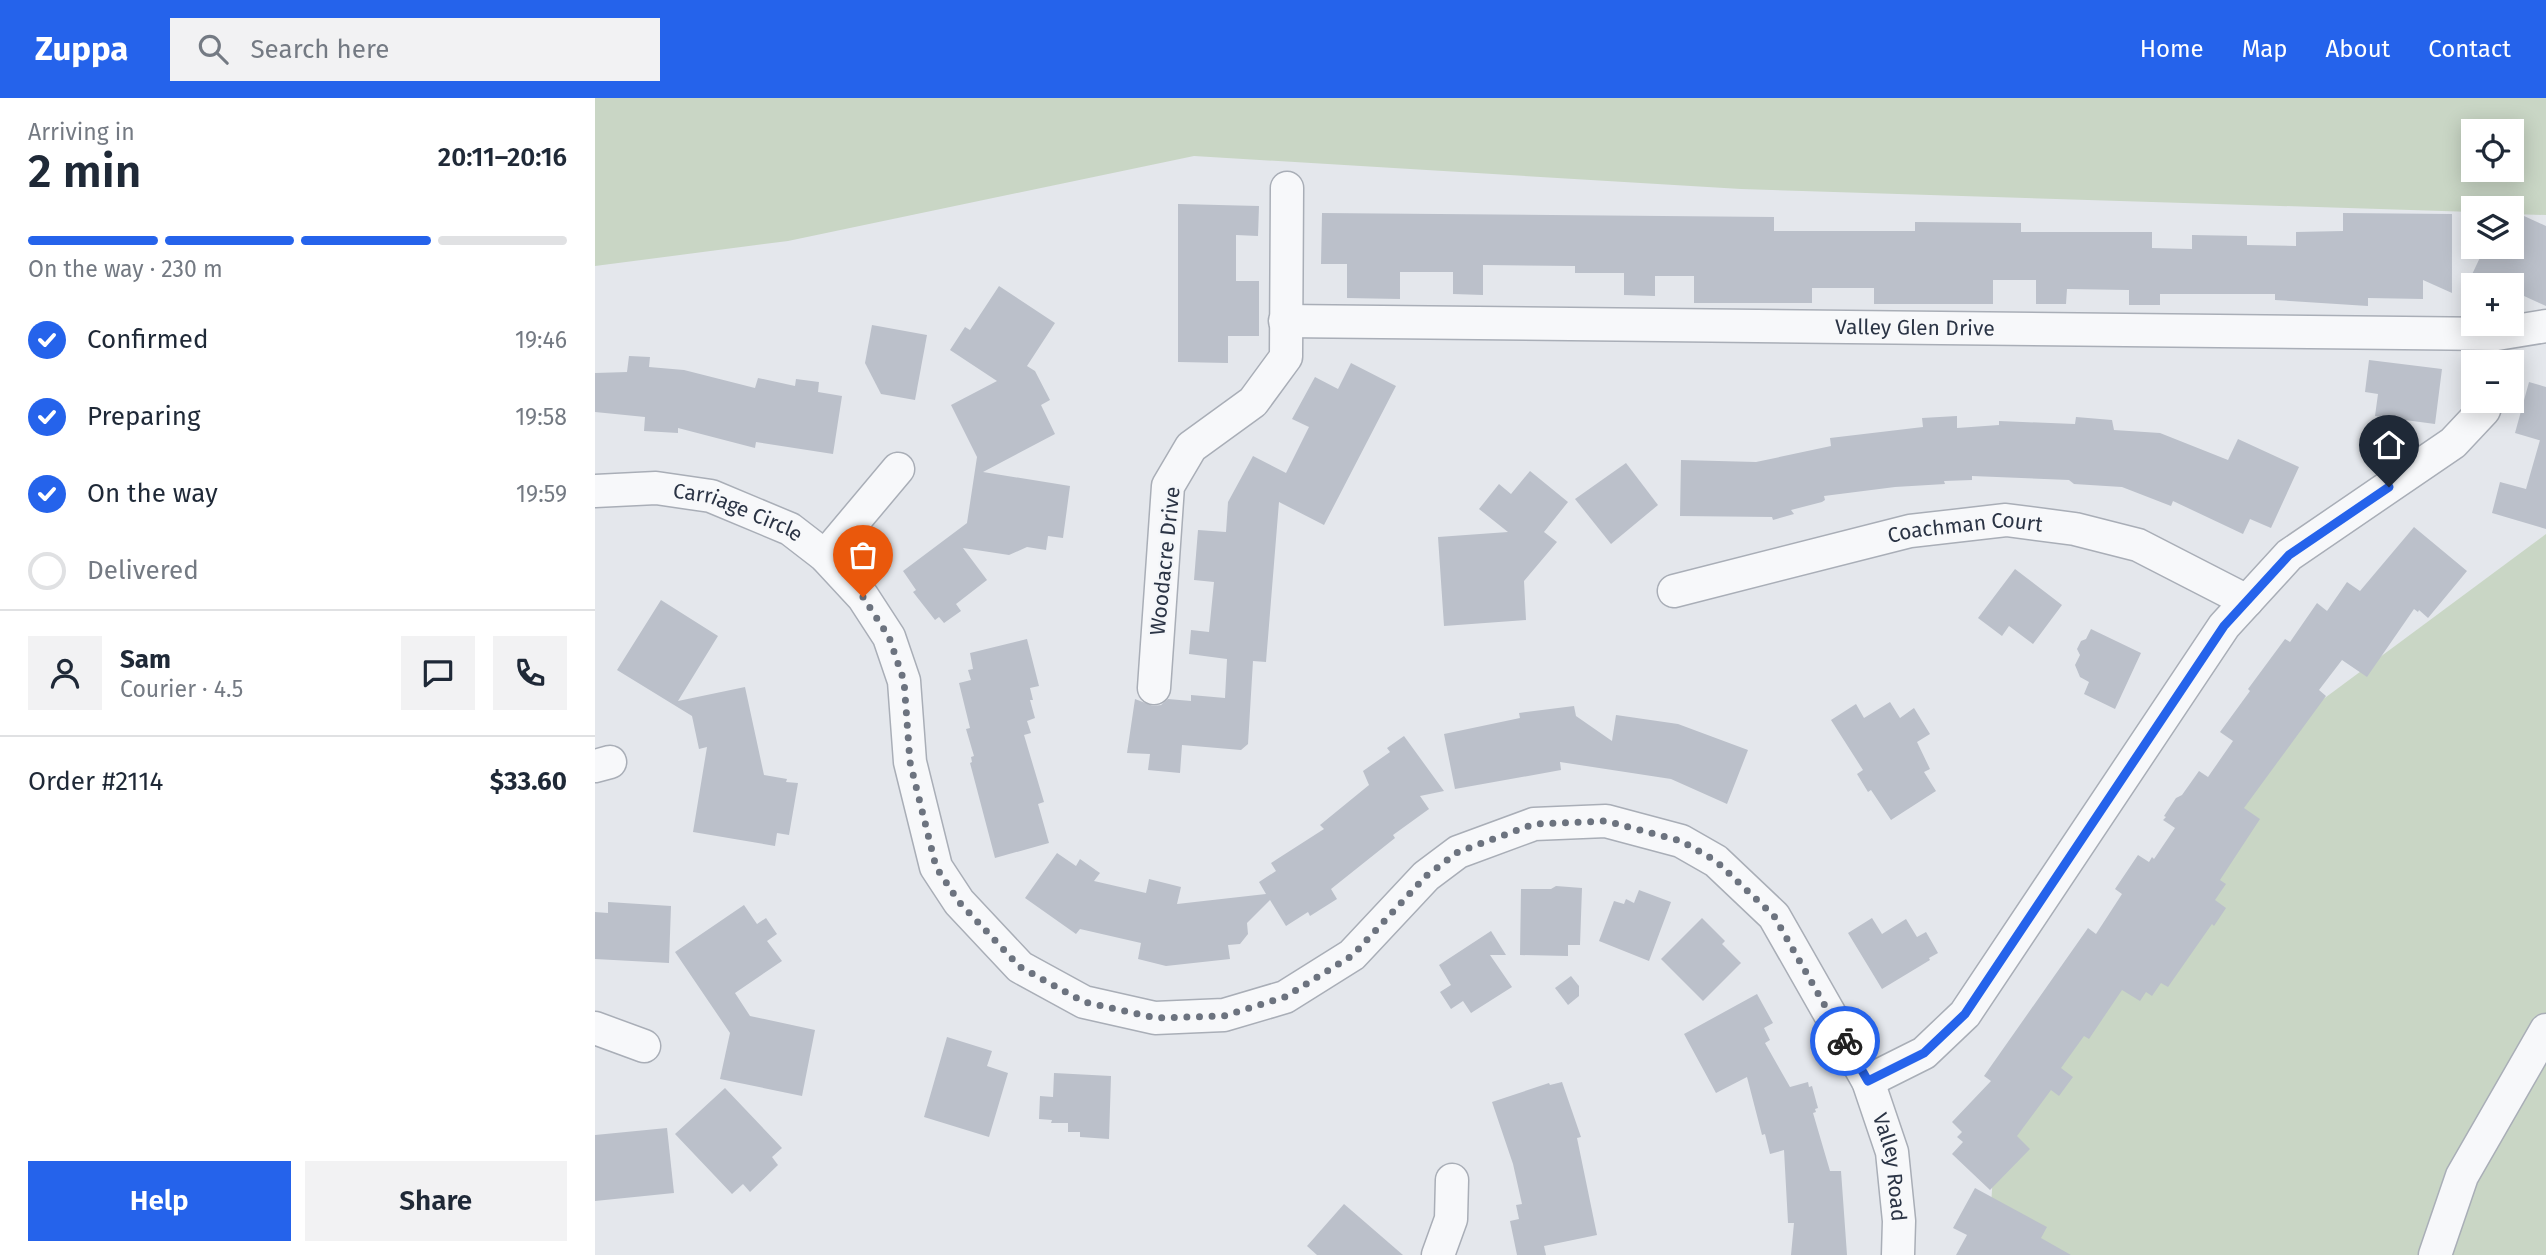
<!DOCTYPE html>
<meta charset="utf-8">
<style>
body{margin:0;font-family:"Fira Sans",sans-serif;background:#f2f2f3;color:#1f2937;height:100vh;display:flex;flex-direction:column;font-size:26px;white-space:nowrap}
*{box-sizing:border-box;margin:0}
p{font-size:23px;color:#747a83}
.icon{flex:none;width:38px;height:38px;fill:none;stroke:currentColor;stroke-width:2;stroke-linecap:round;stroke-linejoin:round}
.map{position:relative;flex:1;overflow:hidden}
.sheet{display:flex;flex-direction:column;background:#fff;width:595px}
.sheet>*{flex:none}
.controls{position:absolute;left:1866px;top:21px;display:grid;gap:14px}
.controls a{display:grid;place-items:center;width:63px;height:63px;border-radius:0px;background:#fff;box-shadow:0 4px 18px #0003;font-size:35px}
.pin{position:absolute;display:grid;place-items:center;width:60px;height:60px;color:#fff;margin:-72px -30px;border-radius:50% 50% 50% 0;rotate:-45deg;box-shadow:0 0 7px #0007}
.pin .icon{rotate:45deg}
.courier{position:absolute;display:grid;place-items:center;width:70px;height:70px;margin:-35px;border:5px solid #2563eb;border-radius:50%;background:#fff;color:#222;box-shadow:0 2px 9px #0007}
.summary em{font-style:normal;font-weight:600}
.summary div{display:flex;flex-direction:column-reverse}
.summary{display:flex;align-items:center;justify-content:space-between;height:119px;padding:0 28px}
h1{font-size:46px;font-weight:600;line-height:52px}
.bar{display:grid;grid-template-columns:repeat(4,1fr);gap:10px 7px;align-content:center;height:84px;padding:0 28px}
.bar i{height:9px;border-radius:5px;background:#e0e1e3}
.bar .active{background:#2563eb}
.bar p{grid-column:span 4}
.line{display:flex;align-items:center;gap:18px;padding:0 28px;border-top:2px solid #e0e1e3}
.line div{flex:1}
.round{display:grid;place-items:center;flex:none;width:74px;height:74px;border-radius:0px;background:#f2f2f3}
ol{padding:0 28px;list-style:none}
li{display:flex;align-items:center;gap:21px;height:77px}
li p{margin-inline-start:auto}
li .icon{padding:7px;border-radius:50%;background:#2563eb;color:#fff;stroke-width:4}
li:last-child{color:#747a83}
li i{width:38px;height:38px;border:4px solid #e0e1e3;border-radius:50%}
.button{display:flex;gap:14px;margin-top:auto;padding:14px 28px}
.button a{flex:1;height:80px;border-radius:0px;background:#2563eb;color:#fff;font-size:28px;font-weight:600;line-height:80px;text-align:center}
.button a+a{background:#f2f2f3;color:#1f2937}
header{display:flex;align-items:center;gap:42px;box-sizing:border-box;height:98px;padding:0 35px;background:#2563eb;color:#fff}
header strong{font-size:33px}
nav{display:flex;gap:38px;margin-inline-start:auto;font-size:24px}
.search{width:490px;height:63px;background:#f2f2f3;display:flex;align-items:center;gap:18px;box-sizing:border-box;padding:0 24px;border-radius:0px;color:#747a83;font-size:26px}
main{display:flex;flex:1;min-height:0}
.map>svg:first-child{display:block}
.green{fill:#c9d6c5;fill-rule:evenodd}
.building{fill:#bbc0ca}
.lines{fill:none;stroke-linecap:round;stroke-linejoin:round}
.minor-casing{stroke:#a9aeb7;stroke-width:35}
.minor{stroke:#f7f8fa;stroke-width:32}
.done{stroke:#6c737f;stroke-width:7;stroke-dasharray:0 12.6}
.route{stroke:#2563eb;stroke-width:9}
.labels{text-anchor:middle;stroke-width:5;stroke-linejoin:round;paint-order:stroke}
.street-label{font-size:21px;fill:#2b3445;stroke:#f4f6f9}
</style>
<header>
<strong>Zuppa</strong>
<div class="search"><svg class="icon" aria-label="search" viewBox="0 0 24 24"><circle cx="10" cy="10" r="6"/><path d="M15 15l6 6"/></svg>Search here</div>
<nav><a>Home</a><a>Map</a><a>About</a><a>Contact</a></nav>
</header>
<main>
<section class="sheet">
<div class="summary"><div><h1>2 min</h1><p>Arriving in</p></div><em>20:11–20:16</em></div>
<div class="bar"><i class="active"></i><i class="active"></i><i class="active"></i><i></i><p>On the way · 230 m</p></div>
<ol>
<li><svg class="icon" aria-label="check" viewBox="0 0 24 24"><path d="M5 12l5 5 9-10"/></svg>Confirmed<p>19:46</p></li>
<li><svg class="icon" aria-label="check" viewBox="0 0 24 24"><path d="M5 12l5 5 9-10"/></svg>Preparing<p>19:58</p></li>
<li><svg class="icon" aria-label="check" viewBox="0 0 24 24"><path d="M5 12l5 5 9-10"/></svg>On the way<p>19:59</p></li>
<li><i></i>Delivered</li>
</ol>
<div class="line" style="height:126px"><a class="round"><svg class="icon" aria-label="person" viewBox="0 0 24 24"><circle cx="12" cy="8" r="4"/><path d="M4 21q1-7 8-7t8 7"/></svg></a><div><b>Sam</b><p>Courier · 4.5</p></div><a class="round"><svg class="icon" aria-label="chat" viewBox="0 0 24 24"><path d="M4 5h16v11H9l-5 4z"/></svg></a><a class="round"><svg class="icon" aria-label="phone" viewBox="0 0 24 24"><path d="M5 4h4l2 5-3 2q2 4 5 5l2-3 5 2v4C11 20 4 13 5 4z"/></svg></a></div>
<div class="line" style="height:91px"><div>Order #2114</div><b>$33.60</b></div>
<div class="button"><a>Help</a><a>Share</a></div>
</section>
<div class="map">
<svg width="1951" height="1157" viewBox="0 0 1951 1157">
<rect width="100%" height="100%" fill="#e4e7ec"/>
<g class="green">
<path d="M0,0H1951V117L1916,116V110H1878V114L1146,91L599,58L193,143L0,168ZM1878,33H1916V72H1878Z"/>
<polygon points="1951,436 1951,1157 1393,1157 1399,1059 1692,628"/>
</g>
<g class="building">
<polygon points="583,106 664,108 663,138 641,137 641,183 664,183 664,238 633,238 633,265 583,264"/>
<polygon points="1916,112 1951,128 1951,208 1916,192 1916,187 1872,187 1890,149 1916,149"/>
<polygon points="727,115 1179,119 1179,133 1320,133 1320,124 1426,125 1426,134 1557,134 1557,150 1597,151 1597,137 1652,138 1652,147 1701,148 1701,134 1748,133 1748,115 1857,116 1857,195 1828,182 1828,201 1773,200 1773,208 1680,202 1680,196 1565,196 1565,207 1534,207 1534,192 1472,191 1471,206 1441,206 1441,182 1398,182 1398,206 1279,206 1279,190 1217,190 1217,205 1099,205 1099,178 1060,178 1060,198 1029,197 1029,175 980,175 980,168 888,167 888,197 858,196 858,174 805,174 805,201 752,200 752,166 726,166"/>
<polygon points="404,188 460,225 432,268 440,273 455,302 446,307 460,336 388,374 475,388 468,440 453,438 451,452 432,449 414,457 368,450 392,482 361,506 366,513 349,525 344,519 340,522 318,494 321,492 308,473 372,425 382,359 356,307 402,283 355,252 370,229 375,232"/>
<polygon points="277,227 332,237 320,302 286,296 270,265"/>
<polygon points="34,258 55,259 54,269 89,272 160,290 163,280 200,288 201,281 224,284 223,294 247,298 238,356 161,344 160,350 83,330 83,335 49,333 50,319 0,314 0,275 32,274"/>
<polygon points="1774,262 1847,271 1840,326 1780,318 1783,296 1770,294"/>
<polygon points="756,265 801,288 729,427 684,404 671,564 658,563 653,646 646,652 587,647 585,675 553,672 555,656 532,655 540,601 558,608 566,607 573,601 596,603 596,597 630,600 632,561 594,556 596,532 614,534 619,484 599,482 603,432 631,434 633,404 658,358 691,375 714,329 697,321 720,279 743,291"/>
<polygon points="1934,284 1951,289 1951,431 1897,415 1905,384 1931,391 1945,342 1947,343 1920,335"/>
<polygon points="1362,318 1362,330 1404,327 1404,323 1480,326 1481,319 1517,322 1519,332 1565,335 1633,362 1643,341 1704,369 1676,430 1655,421 1648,436 1578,403 1576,408 1527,389 1479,386 1474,382 1377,378 1377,382 1349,383 1350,386 1300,389 1229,398 1230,402 1227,404 1196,412 1199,416 1178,422 1177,419 1085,418 1086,362 1161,364 1236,348 1235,340 1328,329 1327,320"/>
<polygon points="1031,365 1063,407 1016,446 980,401"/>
<polygon points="935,373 973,404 949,434 962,444 929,483 931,522 849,528 843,439 913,434 884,411 904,386 916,396"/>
<polygon points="1819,429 1872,473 1833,520 1824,512 1823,514 1819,511 1772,579 1747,562 1724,592 1731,598 1649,710 1665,721 1625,782 1631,786 1620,802 1631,810 1619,828 1617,826 1573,889 1566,885 1557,898 1551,894 1545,903 1527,892 1494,941 1489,938 1466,970 1478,979 1464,998 1456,992 1422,1038 1435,1051 1395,1092 1357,1056 1368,1044 1362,1039 1367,1034 1357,1024 1396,983 1389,978 1493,830 1501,836 1527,796 1520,791 1543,757 1554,764 1557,759 1559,761 1580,730 1568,722 1571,719 1569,718 1581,700 1587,697 1604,673 1613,679 1638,643 1625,634 1655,593 1653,591 1690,541 1695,544 1722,505 1732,513 1752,484 1765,493"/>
<polygon points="1420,471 1467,507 1438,546 1414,528 1407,538 1383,520"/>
<polygon points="66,502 123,538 83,603 150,589 169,677 192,681 191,684 203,685 194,737 182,735 180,748 98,734 112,649 104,651 97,618 22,572"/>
<polygon points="1496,531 1546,555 1520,611 1489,596 1494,584 1485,579 1480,567 1485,557 1482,551 1486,543 1491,541"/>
<polygon points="432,541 444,588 435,590 438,602 435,602 440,620 432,623 436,635 429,637 449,704 443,706 454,745 400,760 375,665 377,664 376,659 379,658 371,631 375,630 364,585 376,582 373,572 378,571 375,555"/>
<polygon points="1295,604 1305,620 1319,610 1335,636 1322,644 1335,671 1329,674 1341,693 1296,722 1276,692 1273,694 1262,676 1268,672 1236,622 1261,606 1269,620"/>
<polygon points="979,608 981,618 1017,643 1021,617 1083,626 1153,652 1132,706 1076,681 965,664 966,672 860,691 849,636 925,620 924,615"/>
<polygon points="809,638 849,693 825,698 834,711 798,737 800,740 736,791 742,801 715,818 713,814 691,828 675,802 652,825 653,836 645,846 633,847 635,861 571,868 543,861 546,845 485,831 481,836 430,800 462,755 481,768 485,761 505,775 499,783 551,795 554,781 586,789 582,806 671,796 664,784 681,773 676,765 729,731 725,727 774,687 768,673 795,654 792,650"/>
<polygon points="961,788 987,790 985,847 973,847 973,858 925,857 926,791 956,791"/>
<polygon points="1044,792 1076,804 1054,863 1004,843 1019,803 1029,806 1031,801 1039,805"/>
<polygon points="13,804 76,808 74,865 0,861 0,814 13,815"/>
<polygon points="149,807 162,826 171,820 182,836 172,843 187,863 140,895 155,918 220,932 207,998 125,981 135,935 80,854"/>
<polygon points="1107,820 1130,843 1127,846 1146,865 1108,903 1066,861"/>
<polygon points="1277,820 1287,836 1311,821 1322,839 1331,834 1343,855 1334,860 1335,862 1287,891 1253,835"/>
<polygon points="896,833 911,857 895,857 917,889 876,915 868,903 856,911 845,894 856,887 844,867"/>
<polygon points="976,878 984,888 984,898 973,907 960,890"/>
<polygon points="1162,896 1178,925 1169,930 1175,942 1170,945 1195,989 1213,984 1214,989 1217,988 1223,1010 1220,1011 1221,1014 1218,1015 1235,1073 1246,1073 1252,1157 1196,1157 1199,1125 1193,1125 1189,1052 1175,1056 1170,1036 1167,1037 1152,979 1121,995 1089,936"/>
<polygon points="352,939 397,953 392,968 413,975 394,1039 329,1019"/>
<polygon points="459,975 516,978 514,1041 485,1039 485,1034 473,1034 473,1025 456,1025 457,1022 444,1021 445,998 458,999"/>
<polygon points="967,984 986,1039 982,1040 1002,1137 949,1148 951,1157 922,1157 915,1123 924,1121 921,1107 927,1106 918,1066 897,1004 954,985 955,987"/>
<polygon points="130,990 187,1050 177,1059 183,1067 155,1094 148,1086 137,1096 80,1036"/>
<polygon points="72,1030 79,1095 0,1103 0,1037"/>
<polygon points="1380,1090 1452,1129 1446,1140 1476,1157 1361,1157 1372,1137 1358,1130"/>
<polygon points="749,1106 808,1157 722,1157 712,1148"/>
</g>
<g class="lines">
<g class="minor-casing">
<g id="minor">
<path id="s1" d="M690,223L1902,236L1951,228"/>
<path id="s2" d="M0,393L61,390L116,398L195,431L230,458L268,499L294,539L309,583L315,664L341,769L364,804L425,869L489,904L560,920L629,917L690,899L757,857L831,778L863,754L939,726L1011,723L1086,743L1121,763L1179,818L1273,983L1297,1054L1304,1123L1303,1157"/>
<polyline points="230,458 303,371"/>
<path id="s3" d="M1079,493L1315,433L1411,422L1480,431L1543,447L1652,503"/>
<polyline points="559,590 573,388 596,349 658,304 691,259 692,90"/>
<polyline points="0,668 15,664"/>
<polyline points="0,930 49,948"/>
<polyline points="1273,983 1329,955 1370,916 1629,528 1694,457 1858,345 1889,312 1892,303"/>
<polyline points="843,1157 856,1121 857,1082"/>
<polyline points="1840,1157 1867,1078 1951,932"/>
</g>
</g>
<use href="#minor" class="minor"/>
</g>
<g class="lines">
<polyline class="done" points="268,499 294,539 309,583 315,664 341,769 364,804 425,869 489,904 561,920 629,918 690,899 758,857 831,778 863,754 939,726 1011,723 1086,743 1121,763 1179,818 1250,943"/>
<polyline class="route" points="1250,943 1273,983 1329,955 1370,916 1629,528 1694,457 1794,389"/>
</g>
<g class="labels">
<g class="street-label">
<text dy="7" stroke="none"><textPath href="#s1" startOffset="630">Valley Glen Drive</textPath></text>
<text dy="7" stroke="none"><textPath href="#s2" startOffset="147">Carriage Circle</textPath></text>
<text dy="7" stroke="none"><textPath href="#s3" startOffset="299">Coachman Court</textPath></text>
<text transform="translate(570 463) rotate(-84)" y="7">Woodacre Drive</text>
<text dy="7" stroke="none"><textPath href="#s2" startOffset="1853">Valley Road</textPath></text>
</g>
</g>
</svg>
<div class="controls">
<a><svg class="icon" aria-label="locate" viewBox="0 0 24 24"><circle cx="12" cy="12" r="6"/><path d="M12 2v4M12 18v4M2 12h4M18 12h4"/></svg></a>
<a><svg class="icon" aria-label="layers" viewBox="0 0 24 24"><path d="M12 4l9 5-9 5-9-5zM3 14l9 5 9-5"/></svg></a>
<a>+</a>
<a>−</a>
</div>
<div class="pin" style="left:268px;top:499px;background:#ea580c"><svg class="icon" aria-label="bag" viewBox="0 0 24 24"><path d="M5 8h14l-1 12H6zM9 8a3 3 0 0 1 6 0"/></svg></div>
<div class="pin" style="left:1794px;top:389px;background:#1f2937"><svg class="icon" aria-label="home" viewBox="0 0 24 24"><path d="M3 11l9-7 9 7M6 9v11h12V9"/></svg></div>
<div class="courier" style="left:1250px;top:943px"><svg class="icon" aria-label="bike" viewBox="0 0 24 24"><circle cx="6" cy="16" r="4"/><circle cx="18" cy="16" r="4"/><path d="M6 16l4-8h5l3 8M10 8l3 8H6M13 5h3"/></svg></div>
</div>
</main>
